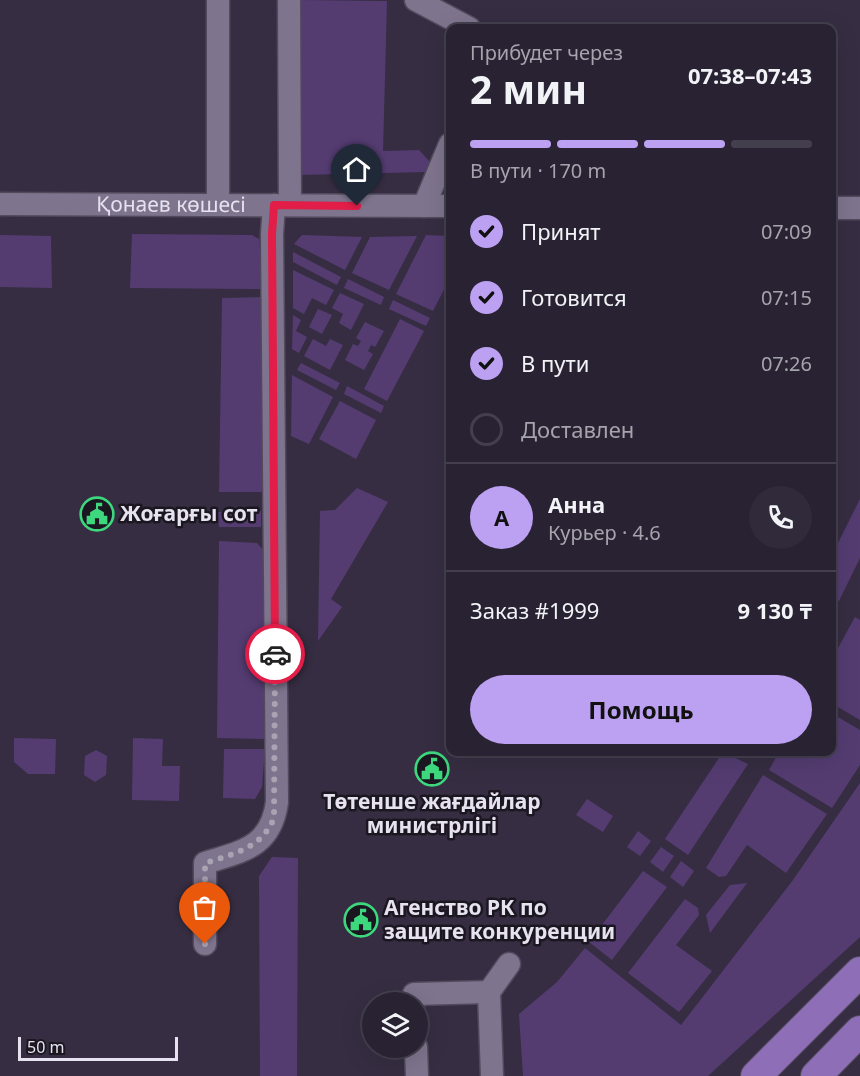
<!DOCTYPE html>
<html lang="ru">
<meta charset="utf-8">
<style>
body{margin:0;font-family:"Noto Sans",sans-serif;background:#302a3a;color:#f1f3f6;height:100vh;display:flex;flex-direction:column;font-size:22px;white-space:nowrap}
*{box-sizing:border-box;margin:0}
p{font-size:20px;color:#a5a4ac}
.icon{flex:none;width:33px;height:33px;fill:none;stroke:currentColor;stroke-width:2;stroke-linecap:round;stroke-linejoin:round}
.map{position:relative;flex:1;overflow:hidden}
.side{position:absolute;left:446px;top:24px;width:390px;height:732px;display:flex;flex-direction:column;background:#282232;border-radius:12px;box-shadow:0 6px 24px #0002,0 0 0 2px #443f4d}
.side>*{flex:none}
.fabs{position:absolute;left:362px;top:992px;display:grid;gap:12px}
.fabs a{display:grid;place-items:center;width:66px;height:66px;border-radius:50%;background:#282232;box-shadow:0 6px 24px #0002,0 0 0 2px #443f4d;font-size:30px}
.scale{position:absolute;left:18px;bottom:15px;width:160px;box-sizing:border-box;padding-left:6px;border:3px solid #e7e2f0;border-top:0;font-size:16px;line-height:21px;white-space:nowrap;color:#e7e2f0;-webkit-text-stroke:4px #1b1721;paint-order:stroke}
.pin{position:absolute;display:grid;place-items:center;width:51px;height:51px;color:#fff;margin:-62px -26px;border-radius:50% 50% 50% 0;rotate:-45deg;box-shadow:0 0 6px #0007}
.pin .icon{rotate:45deg}
.courier{position:absolute;display:grid;place-items:center;width:60px;height:60px;margin:-30px;border:4px solid #e11d48;border-radius:50%;background:#fff;color:#222;box-shadow:0 2px 8px #0007}
.summary em{font-style:normal;font-weight:700}
.summary div{display:flex;flex-direction:column-reverse}
.summary{display:flex;align-items:center;justify-content:space-between;height:102px;padding:0 24px}
h1{font-size:39px;font-weight:700;line-height:45px}
.bar{display:grid;grid-template-columns:repeat(4,1fr);gap:9px 6px;align-content:center;height:72px;padding:0 24px}
.bar i{height:8px;border-radius:4px;background:#443f4d}
.bar .active{background:#bca0f2}
.bar p{grid-column:span 4}
.line{display:flex;align-items:center;gap:15px;padding:0 24px;border-top:2px solid #443f4d}
.line div{flex:1}
.round{display:grid;place-items:center;flex:none;width:63px;height:63px;border-radius:32px;background:#302a3a}
ol{padding:0 24px;list-style:none}
li{display:flex;align-items:center;gap:18px;height:66px}
li p{margin-inline-start:auto}
li .icon{padding:6px;border-radius:50%;background:#bca0f2;color:#111;stroke-width:4}
li:last-child{color:#a5a4ac}
li i{width:33px;height:33px;border:3px solid #443f4d;border-radius:50%}
.button{display:flex;gap:12px;margin-top:auto;padding:12px 24px}
.button a{flex:1;height:69px;border-radius:36px;background:#bca0f2;color:#111;font-size:24px;font-weight:700;line-height:69px;text-align:center}
.map>svg:first-child{display:block}
.green{fill:#543c71}
.lines{fill:none;stroke-linecap:round;stroke-linejoin:round}
.minor-casing{stroke:#524a5c;stroke-width:25}
.major-casing{stroke:#524a5c;stroke-width:32}
.minor{stroke:#7e748d;stroke-width:22}
.major{stroke:#8f6eb8;stroke-width:30}
.done{stroke:#a9a3b3;stroke-width:6;stroke-dasharray:0 10.8}
.route{stroke:#e11d48;stroke-width:8}
.labels{text-anchor:middle;stroke-width:5;stroke-linejoin:round;paint-order:stroke}
.street-label{font-size:21px;fill:#e7e2f0;stroke:#1b1721}
.poi-label{font-size:21px;font-weight:bold;fill:#e7e2f0;stroke:#1b1721;text-anchor:start}
</style>
<div class="map">
<svg width="860" height="1076" viewBox="0 0 860 1076">
<rect width="100%" height="100%" fill="#362d42"/>
<g class="green">
<polygon points="300,0 387,1 383,151 419,150 431,163 426,172 299,175"/>
<polygon points="132,234 252,235 259,239 263,289 130,288"/>
<polygon points="0,235 51,236 52,288 0,287"/>
<polygon points="302,235 362,237 345,270 294,244"/>
<polygon points="426,235 450,236 450,278 433,311 396,294"/>
<polygon points="417,236 389,290 352,273 370,237"/>
<polygon points="293,252 341,277 337,285 293,262"/>
<polygon points="293,270 334,290 326,305 312,298 304,314 293,308"/>
<polygon points="348,279 384,297 381,305 344,288"/>
<polygon points="340,293 364,304 351,330 339,323 343,314 332,308"/>
<polygon points="264,297 263,492 219,492 222,298"/>
<polygon points="393,300 430,318 426,326 389,309"/>
<polygon points="318,309 332,315 322,334 309,327"/>
<polygon points="293,315 301,320 296,331 307,337 299,353 292,349"/>
<polygon points="400,319 424,331 387,401 364,389"/>
<polygon points="365,322 384,331 375,347 371,345 368,351 373,354 364,370 345,360 353,344 358,346 361,341 356,338"/>
<polygon points="313,339 326,346 330,339 343,345 330,370 304,356"/>
<polygon points="301,363 340,383 336,390 297,370"/>
<polygon points="292,375 333,397 309,444 291,436"/>
<polygon points="347,386 384,406 381,413 344,394"/>
<polygon points="340,401 376,420 356,459 319,439"/>
<polygon points="357,488 388,502 331,599 342,607 318,641 320,511 335,510"/>
<polygon points="860,499 860,558 839,601 831,597 831,557"/>
<polygon points="261,511 261,527 219,527 218,512"/>
<polygon points="219,541 257,543 265,552 264,739 217,738"/>
<polygon points="855,617 860,620 860,720 831,703 831,661"/>
<polygon points="831,713 860,730 860,765 832,808 769,770 779,752 831,752"/>
<polygon points="14,738 56,739 55,774 28,774 14,762"/>
<polygon points="133,738 163,739 162,766 180,766 179,801 132,800"/>
<polygon points="224,749 265,749 262,787 255,799 223,798"/>
<polygon points="96,750 107,756 106,775 95,782 84,775 85,756"/>
<polygon points="723,752 748,764 688,855 665,839"/>
<polygon points="763,775 827,814 786,873 747,845 726,876 719,877 706,868"/>
<polygon points="860,783 860,937 708,1076 523,1076 519,1014 557,982 585,948 681,1025 793,880"/>
<polygon points="587,799 613,816 603,832 576,815"/>
<polygon points="638,831 651,841 640,856 627,847"/>
<polygon points="661,847 674,856 663,872 650,862"/>
<polygon points="272,857 298,858 297,1076 260,1076 259,876"/>
<polygon points="681,861 694,871 683,887 670,877"/>
<polygon points="643,871 667,887 612,960 589,942"/>
<polygon points="747,883 710,933 706,915 730,885"/>
<polygon points="685,899 698,908 699,915 676,945 712,971 679,1012 628,973"/>
</g>
<g class="lines">
<g class="minor-casing">
<g id="minor">
<polyline points="289,0 290,205"/>
<polyline points="416,0 469,28"/>
<path id="s1" d="M0,204L450,206"/>
<polyline points="218,205 218,0"/>
<polyline points="424,206 450,144"/>
<polyline points="831,208 860,208"/>
<path d="M205,944V863C243,851 271,847 277,802L272,234L274,205"/>
<polyline points="414,1002 414,994 489,992"/>
<polyline points="416,1047 417,1076"/>
<polyline points="492,1076 489,992 509,964"/>
</g>
</g>
<g class="major-casing">
<g id="major">
<polyline points="756,1076 860,972"/>
<polyline points="816,1076 860,1031"/>
</g>
</g>
<use href="#minor" class="minor"/>
<use href="#major" class="major"/>
</g>
<g class="lines">
<path class="done" d="M205,944V863C234,854 262,848 274,818L275,654"/>
<polyline class="route" points="275,654 272,234 274,205 357,206"/>
</g>
<defs>
<g id="civic-ring" transform="scale(1.725)"><circle r="9.5" fill="#1b1721" stroke="#3dd77e" stroke-width="1.5"/><path d="M-.6-6.5H3V-4.5H.6V-3L4-1V1h2V6H-6V1h2V-1L-.6-3ZM-1.2 2.5V6h2.4V2.5Z" fill="#3dd77e"/></g>
</defs>
<g fill-rule="evenodd">
<use href="#civic-ring" x="97" y="514"/>
<use href="#civic-ring" x="432" y="769"/>
<use href="#civic-ring" x="361" y="920"/>
</g>
<g class="labels">
<g class="street-label">
<text dy="7" stroke="none"><textPath href="#s1" startOffset="171">Қонаев көшесі</textPath></text>
</g>
<g class="poi-label">
<text x="120" y="521">Жоғарғы сот</text>
<text x="432" y="809" text-anchor="middle">Төтенше жағдайлар<tspan x="432" dy="24">министрлігі</tspan></text>
<text x="384" y="915">Агенство РК по<tspan x="384" dy="24">защите конкуренции</tspan></text>
</g>
</g>
</svg>
<div class="fabs">
<a><svg class="icon" aria-label="layers" viewBox="0 0 24 24"><path d="M12 4l9 5-9 5-9-5zM3 14l9 5 9-5"/></svg></a>
</div>
<div class="scale">50 m</div>
<div class="pin" style="left:205px;top:944px;background:#ea580c"><svg class="icon" aria-label="bag" viewBox="0 0 24 24"><path d="M5 8h14l-1 12H6zM9 8a3 3 0 0 1 6 0"/></svg></div>
<div class="pin" style="left:357px;top:206px;background:#1f2937"><svg class="icon" aria-label="home" viewBox="0 0 24 24"><path d="M3 11l9-7 9 7M6 9v11h12V9"/></svg></div>
<div class="courier" style="left:275px;top:654px"><svg class="icon" aria-label="car" viewBox="0 0 24 24"><path d="M5 17H2v-5l4-1 3-4h7l3 4 3 1v5h-3M9 17h6M6 11h13"/><circle cx="7" cy="17" r="2"/><circle cx="17" cy="17" r="2"/></svg></div>
<section class="side">
<div class="summary"><div><h1>2 мин</h1><p>Прибудет через</p></div><em>07:38–07:43</em></div>
<div class="bar"><i class="active"></i><i class="active"></i><i class="active"></i><i></i><p>В пути · 170 m</p></div>
<ol>
<li><svg class="icon" aria-label="check" viewBox="0 0 24 24"><path d="M5 12l5 5 9-10"/></svg>Принят<p>07:09</p></li>
<li><svg class="icon" aria-label="check" viewBox="0 0 24 24"><path d="M5 12l5 5 9-10"/></svg>Готовится<p>07:15</p></li>
<li><svg class="icon" aria-label="check" viewBox="0 0 24 24"><path d="M5 12l5 5 9-10"/></svg>В пути<p>07:26</p></li>
<li><i></i>Доставлен</li>
</ol>
<div class="line" style="height:108px"><b class="round" style="background:#bca0f2;color:#111">А</b><div><b>Анна</b><p>Курьер · 4.6</p></div><a class="round"><svg class="icon" aria-label="phone" viewBox="0 0 24 24"><path d="M5 4h4l2 5-3 2q2 4 5 5l2-3 5 2v4C11 20 4 13 5 4z"/></svg></a></div>
<div class="line" style="height:78px"><div>Заказ #1999</div><b>9 130 ₸</b></div>
<div class="button"><a>Помощь</a></div>
</section>
</div>
